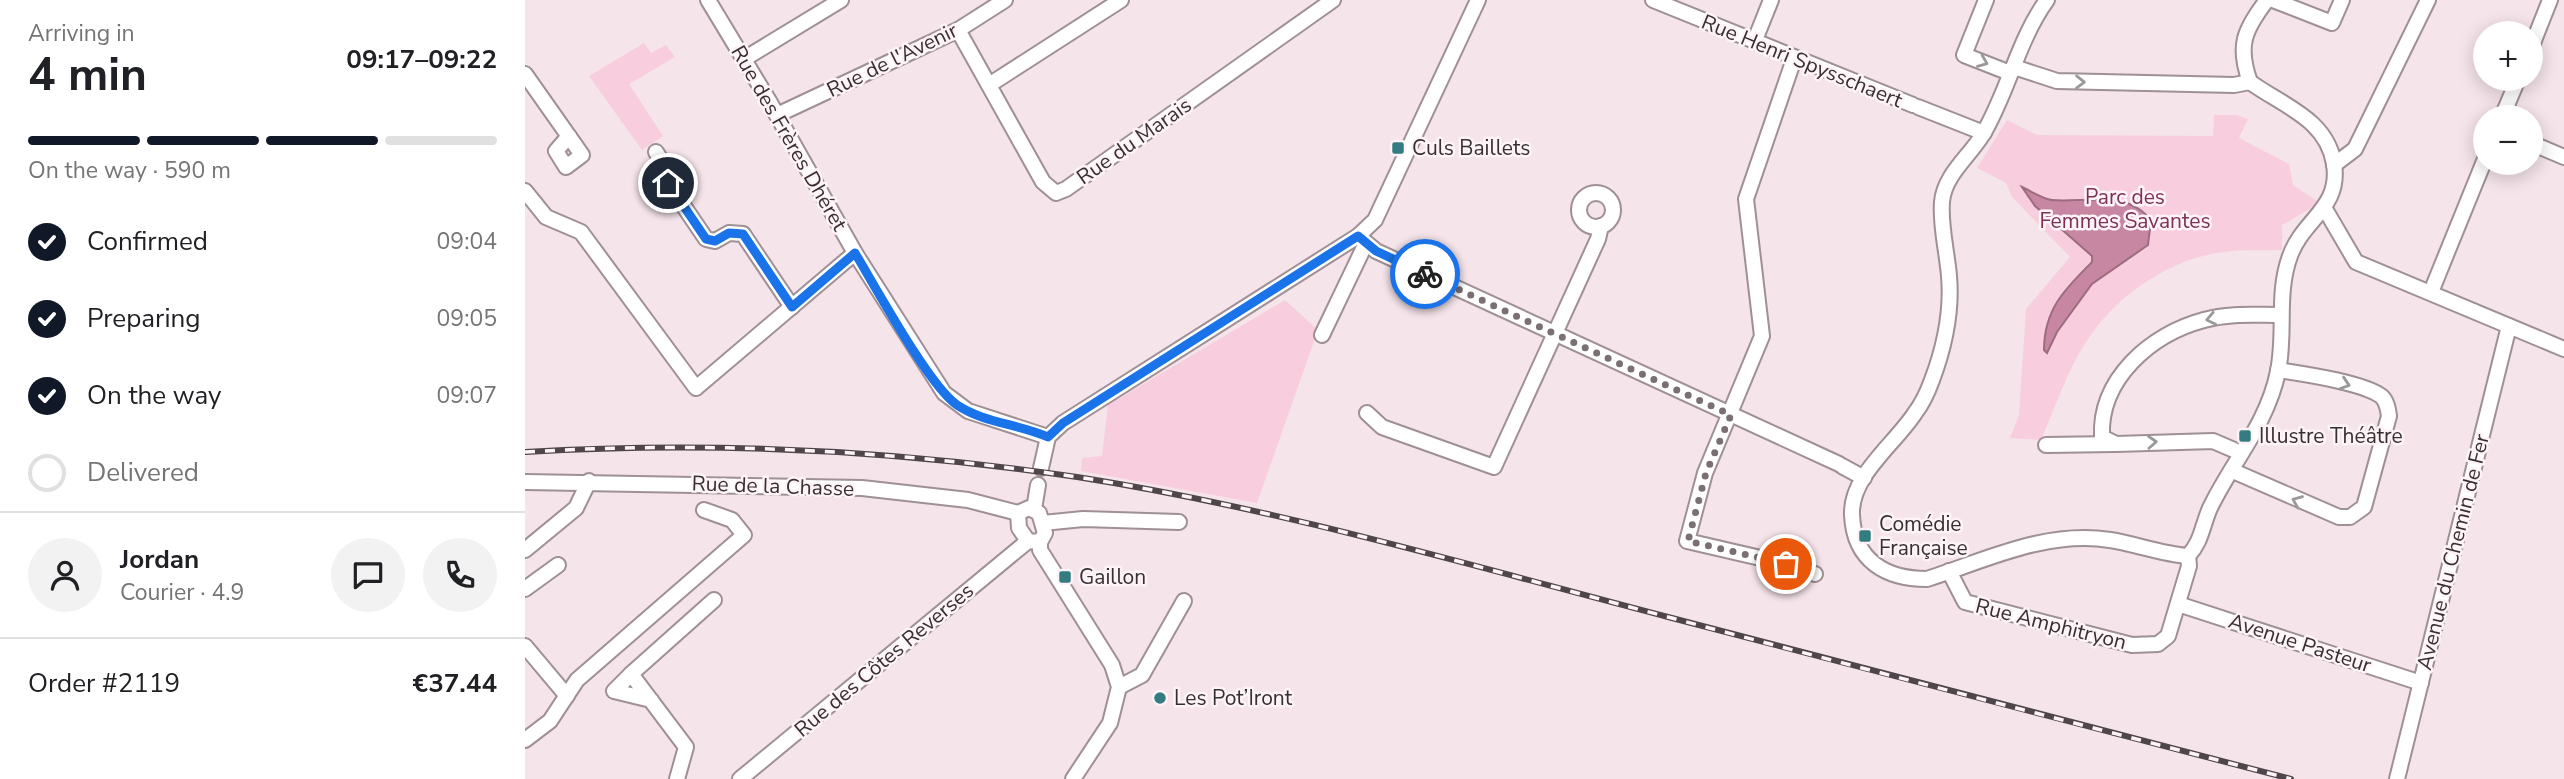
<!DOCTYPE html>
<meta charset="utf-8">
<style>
body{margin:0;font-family:"Nunito Sans",sans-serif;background:#f2f2f2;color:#202124;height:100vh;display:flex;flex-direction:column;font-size:26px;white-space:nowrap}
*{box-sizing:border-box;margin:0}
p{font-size:23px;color:#757577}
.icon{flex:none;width:38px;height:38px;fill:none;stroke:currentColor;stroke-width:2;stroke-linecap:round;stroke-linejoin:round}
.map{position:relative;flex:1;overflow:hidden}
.details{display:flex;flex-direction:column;background:#fff;width:525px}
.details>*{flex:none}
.buttons{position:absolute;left:1948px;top:21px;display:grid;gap:14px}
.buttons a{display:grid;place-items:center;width:70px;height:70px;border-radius:50%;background:#fff;box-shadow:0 4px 18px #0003;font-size:35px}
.pin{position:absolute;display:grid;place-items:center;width:60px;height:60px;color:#fff;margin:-30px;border:4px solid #fff;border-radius:50%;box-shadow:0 2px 7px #0007}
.courier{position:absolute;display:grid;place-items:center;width:70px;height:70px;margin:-35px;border:5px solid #1a73e8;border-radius:50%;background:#fff;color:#222;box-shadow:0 2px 9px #0007}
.overview em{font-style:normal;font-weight:700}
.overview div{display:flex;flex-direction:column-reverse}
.overview{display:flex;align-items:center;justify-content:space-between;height:119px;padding:0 28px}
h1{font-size:46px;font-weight:700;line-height:52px}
.bar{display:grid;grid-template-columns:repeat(4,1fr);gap:10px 7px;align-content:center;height:84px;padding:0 28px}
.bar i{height:9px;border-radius:5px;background:#e0e0e0}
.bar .active{background:#111827}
.bar p{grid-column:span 4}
.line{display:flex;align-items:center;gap:18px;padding:0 28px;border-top:2px solid #e0e0e0}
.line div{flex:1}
.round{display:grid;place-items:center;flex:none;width:74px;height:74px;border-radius:37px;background:#f2f2f2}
ol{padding:0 28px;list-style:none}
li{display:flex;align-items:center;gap:21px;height:77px}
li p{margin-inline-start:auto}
li .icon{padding:7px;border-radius:50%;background:#111827;color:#fff;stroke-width:4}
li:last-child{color:#757577}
li i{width:38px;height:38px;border:4px solid #e0e0e0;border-radius:50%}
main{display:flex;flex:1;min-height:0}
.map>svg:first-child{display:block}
.green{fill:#f8cede}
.water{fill:#c786a1;stroke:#9c6c80;stroke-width:2}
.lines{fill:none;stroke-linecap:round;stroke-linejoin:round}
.street-casing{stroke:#9f9095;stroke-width:18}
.street{stroke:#fff;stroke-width:14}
.rail-casing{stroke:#4e464a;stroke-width:6}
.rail{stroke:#fef3f7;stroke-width:3.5;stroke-dasharray:10;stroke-linecap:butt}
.oneway{stroke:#9b9899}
.done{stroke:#7a6f73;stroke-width:7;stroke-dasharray:0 12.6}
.route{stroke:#1a73e8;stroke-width:9}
.poi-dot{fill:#337c82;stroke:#fef3f7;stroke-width:2.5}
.labels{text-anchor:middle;stroke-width:5;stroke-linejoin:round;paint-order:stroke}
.street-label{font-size:21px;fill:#373033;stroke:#fef3f7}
.poi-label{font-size:21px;fill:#373033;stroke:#fef3f7;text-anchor:start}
.park-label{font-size:21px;fill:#7e3056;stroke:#fef3f7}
</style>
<main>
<section class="details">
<div class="overview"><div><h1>4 min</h1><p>Arriving in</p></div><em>09:17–09:22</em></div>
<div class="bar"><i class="active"></i><i class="active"></i><i class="active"></i><i></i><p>On the way · 590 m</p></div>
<ol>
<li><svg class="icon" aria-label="check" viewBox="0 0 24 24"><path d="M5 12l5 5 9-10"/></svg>Confirmed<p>09:04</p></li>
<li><svg class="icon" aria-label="check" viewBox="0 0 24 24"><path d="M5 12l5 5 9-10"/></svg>Preparing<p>09:05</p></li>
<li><svg class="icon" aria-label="check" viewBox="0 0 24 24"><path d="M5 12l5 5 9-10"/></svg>On the way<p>09:07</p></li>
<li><i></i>Delivered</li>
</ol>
<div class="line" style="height:126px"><a class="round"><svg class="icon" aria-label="person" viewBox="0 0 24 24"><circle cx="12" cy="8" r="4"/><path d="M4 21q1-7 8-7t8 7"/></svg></a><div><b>Jordan</b><p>Courier · 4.9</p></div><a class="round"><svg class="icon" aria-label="chat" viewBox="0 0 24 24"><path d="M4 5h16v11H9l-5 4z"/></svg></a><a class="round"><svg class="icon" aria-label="phone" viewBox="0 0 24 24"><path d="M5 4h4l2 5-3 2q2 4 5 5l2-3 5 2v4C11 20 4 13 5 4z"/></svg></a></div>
<div class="line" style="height:91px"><div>Order #2119</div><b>€37.44</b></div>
</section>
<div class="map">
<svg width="2039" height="779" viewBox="0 0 2039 779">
<rect width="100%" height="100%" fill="#f5e4ea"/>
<g class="green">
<polygon points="119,43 126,53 141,45 150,57 104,84 138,136 117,150 64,76"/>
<path d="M1689,115H1712L1723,119L1714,138L1764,164L1768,185L1795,203L1757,225V250C1736,251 1713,249 1692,253C1641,261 1589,298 1561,342C1542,371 1530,408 1516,440L1485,438L1494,415L1501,309L1545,257L1487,197L1481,183L1452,168L1482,120L1512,135L1688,136Z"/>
<polygon points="760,300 793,330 732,503 556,471 557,458 577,456 583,405"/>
</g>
<path class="water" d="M1497,187C1506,191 1517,199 1527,200C1559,203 1604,189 1626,221L1623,245L1567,284L1532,332L1522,353L1519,350C1519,309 1540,289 1567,262V256L1510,206Z"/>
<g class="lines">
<g class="street-casing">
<g id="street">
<polyline points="183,0 244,101 330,253 419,393 443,411 523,437"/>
<polyline points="1128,0 1388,105"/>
<polyline points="1461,0 1439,55 1485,73"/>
<path d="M1522,0C1493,40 1483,92 1458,134C1445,156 1419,175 1417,202C1415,226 1422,251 1424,276C1427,310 1419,348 1407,380C1403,391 1397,404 1390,413C1370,444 1325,476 1327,515C1329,561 1361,579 1402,579C1461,560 1521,530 1585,540C1611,544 1636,554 1663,556"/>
<polyline points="1748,0 1807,23 1817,0"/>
<polyline points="433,30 518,182 531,193 541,189 808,0"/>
<polyline points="1232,35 1246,0"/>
<polyline points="2006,48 2025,0"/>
<polyline points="219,59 316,0"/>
<polyline points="1269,59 1221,199 1237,336 1180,473 1162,541 1261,564 1290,574"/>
<polyline points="1489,67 1532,81 1709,85 1725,82"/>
<polyline points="0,74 57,155 41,167 31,151 44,136"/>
<path d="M1725,82C1712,46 1719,30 1742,0"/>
<polyline points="464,85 596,0"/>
<polyline points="1393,107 1459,133"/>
<polyline points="252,115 433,30 480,0"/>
<polyline points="1977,117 1993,79"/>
<polyline points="2006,143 2039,157"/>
<polyline points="131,152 143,171 143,183 181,239 190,241 204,233 218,234 267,307"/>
<polyline points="1809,165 1830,149 1903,0"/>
<polyline points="0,191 21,217 56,232 171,388 330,253"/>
<circle cx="1071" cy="210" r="17"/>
<polyline points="1800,209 1831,262 2039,349"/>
<polyline points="833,236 851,251 1314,464"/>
<polyline points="1906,292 1960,159"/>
<polyline points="797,335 841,243"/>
<polyline points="842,413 857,427 969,467 1073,239 1076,226"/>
<polyline points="1521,445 1589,444"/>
<path d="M1716,453L1688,441L1591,444L1577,437C1574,379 1626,334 1679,320C1704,313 1729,315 1754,315"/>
<polyline points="1317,466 1339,478"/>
<polyline points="516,468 523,437 538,423 833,236 850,220 953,0"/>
<path d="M1708,471L1814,517H1825L1839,507L1864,416C1863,409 1862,401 1856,396C1836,382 1778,374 1753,370"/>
<polyline points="0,482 337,488 443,500 493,513"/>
<polygon points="504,508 514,513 520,533 515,542 503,541 494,528 493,513"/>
<polyline points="509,509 513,485"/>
<polyline points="518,523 558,519 654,522"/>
<polyline points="515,542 515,550 587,665 594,687 585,723 548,779"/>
<polyline points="0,550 51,508 64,481"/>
<path d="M1663,556C1677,541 1677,526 1685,508C1707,462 1743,423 1753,371C1761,332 1751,294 1765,256C1778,219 1816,208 1809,164C1802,119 1758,106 1725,82"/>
<polyline points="1424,571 1440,602 1607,645 1633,644 1643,636 1664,566 1663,556"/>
<polyline points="0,589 33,565"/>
<polyline points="1653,604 1896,683"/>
<polyline points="0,646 42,696"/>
<polyline points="106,674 189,600"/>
<polyline points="594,687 617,675 659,601"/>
<polyline points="126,700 89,691 106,674 161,747 152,779"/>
<polyline points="0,740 25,721 52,680 219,535 207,520 179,510"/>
<polyline points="215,779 503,541"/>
<polyline points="1872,779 1984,326"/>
</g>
</g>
<use href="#street" class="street"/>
<g class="rail-casing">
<path id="rail" d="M0,452C184,441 369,450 552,477C752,508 947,566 1143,617C1350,672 1558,725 1766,779"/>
</g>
<use href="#rail" class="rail"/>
</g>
<defs><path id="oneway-chevron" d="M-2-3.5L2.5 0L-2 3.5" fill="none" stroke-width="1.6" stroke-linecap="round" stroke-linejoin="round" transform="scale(1.75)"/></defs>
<g class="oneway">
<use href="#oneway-chevron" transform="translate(1458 62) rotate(22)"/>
<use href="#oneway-chevron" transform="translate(1555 82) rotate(1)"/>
<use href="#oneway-chevron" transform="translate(1686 319) rotate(168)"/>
<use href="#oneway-chevron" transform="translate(1820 384) rotate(18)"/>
<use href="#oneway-chevron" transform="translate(1627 442) rotate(-3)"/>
<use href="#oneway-chevron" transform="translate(1772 501) rotate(-158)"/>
</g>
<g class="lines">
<polyline class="done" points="900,274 1206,415 1181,473 1163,541 1261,564"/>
<path class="route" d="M143,183L181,239L190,241L204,233L218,234L267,307L330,253C350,286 404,386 432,405C459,423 494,424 523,437L538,423L833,236L851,251L900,274"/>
</g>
<g class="poi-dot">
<rect x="866" y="141" width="14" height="14" rx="3.5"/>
<rect x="1713" y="429" width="14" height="14" rx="3.5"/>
<rect x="1333" y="529" width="14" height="14" rx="3.5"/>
<rect x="533" y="570" width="14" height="14" rx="3.5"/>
<circle cx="635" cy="698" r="7"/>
</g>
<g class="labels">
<g class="street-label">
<text transform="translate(367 60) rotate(-26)" y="7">Rue de l'Avenir</text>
<text transform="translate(1277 61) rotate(22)" y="7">Rue Henri Spysschaert</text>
<text transform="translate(264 138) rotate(60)" y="7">Rue des Frères Dhéret</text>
<text transform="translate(609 141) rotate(-35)" y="7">Rue du Marais</text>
<text transform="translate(248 486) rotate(2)" y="7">Rue de la Chasse</text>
<text transform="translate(1928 552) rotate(-76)" y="7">Avenue du Chemin de Fer</text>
<text transform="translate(1526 624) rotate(14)" y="7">Rue Amphitryon</text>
<text transform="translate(1775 643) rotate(18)" y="7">Avenue Pasteur</text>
<text transform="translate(359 660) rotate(-40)" y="7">Rue des Côtes Reverses</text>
</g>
<g class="poi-label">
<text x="887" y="155">Culs Baillets</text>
<text x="1734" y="443">Illustre Théâtre</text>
<text x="1354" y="531">Comédie<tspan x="1354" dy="24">Française</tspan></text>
<text x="554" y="584">Gaillon</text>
<text x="649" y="705">Les Pot’Iront</text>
</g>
<g class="park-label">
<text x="1600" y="204">Parc des<tspan x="1600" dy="24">Femmes Savantes</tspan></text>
</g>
</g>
</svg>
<div class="buttons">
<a>+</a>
<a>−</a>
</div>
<div class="pin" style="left:1261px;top:564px;background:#ea580c"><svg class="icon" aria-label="bag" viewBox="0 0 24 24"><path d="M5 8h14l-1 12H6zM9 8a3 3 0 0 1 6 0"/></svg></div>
<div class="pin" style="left:143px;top:183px;background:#1f2937"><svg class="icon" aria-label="home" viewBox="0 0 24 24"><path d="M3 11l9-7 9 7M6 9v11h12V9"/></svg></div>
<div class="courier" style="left:900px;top:274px"><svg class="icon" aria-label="bike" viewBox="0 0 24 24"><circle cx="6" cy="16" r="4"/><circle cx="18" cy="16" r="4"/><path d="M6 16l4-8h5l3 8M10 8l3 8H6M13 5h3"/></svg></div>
</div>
</main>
